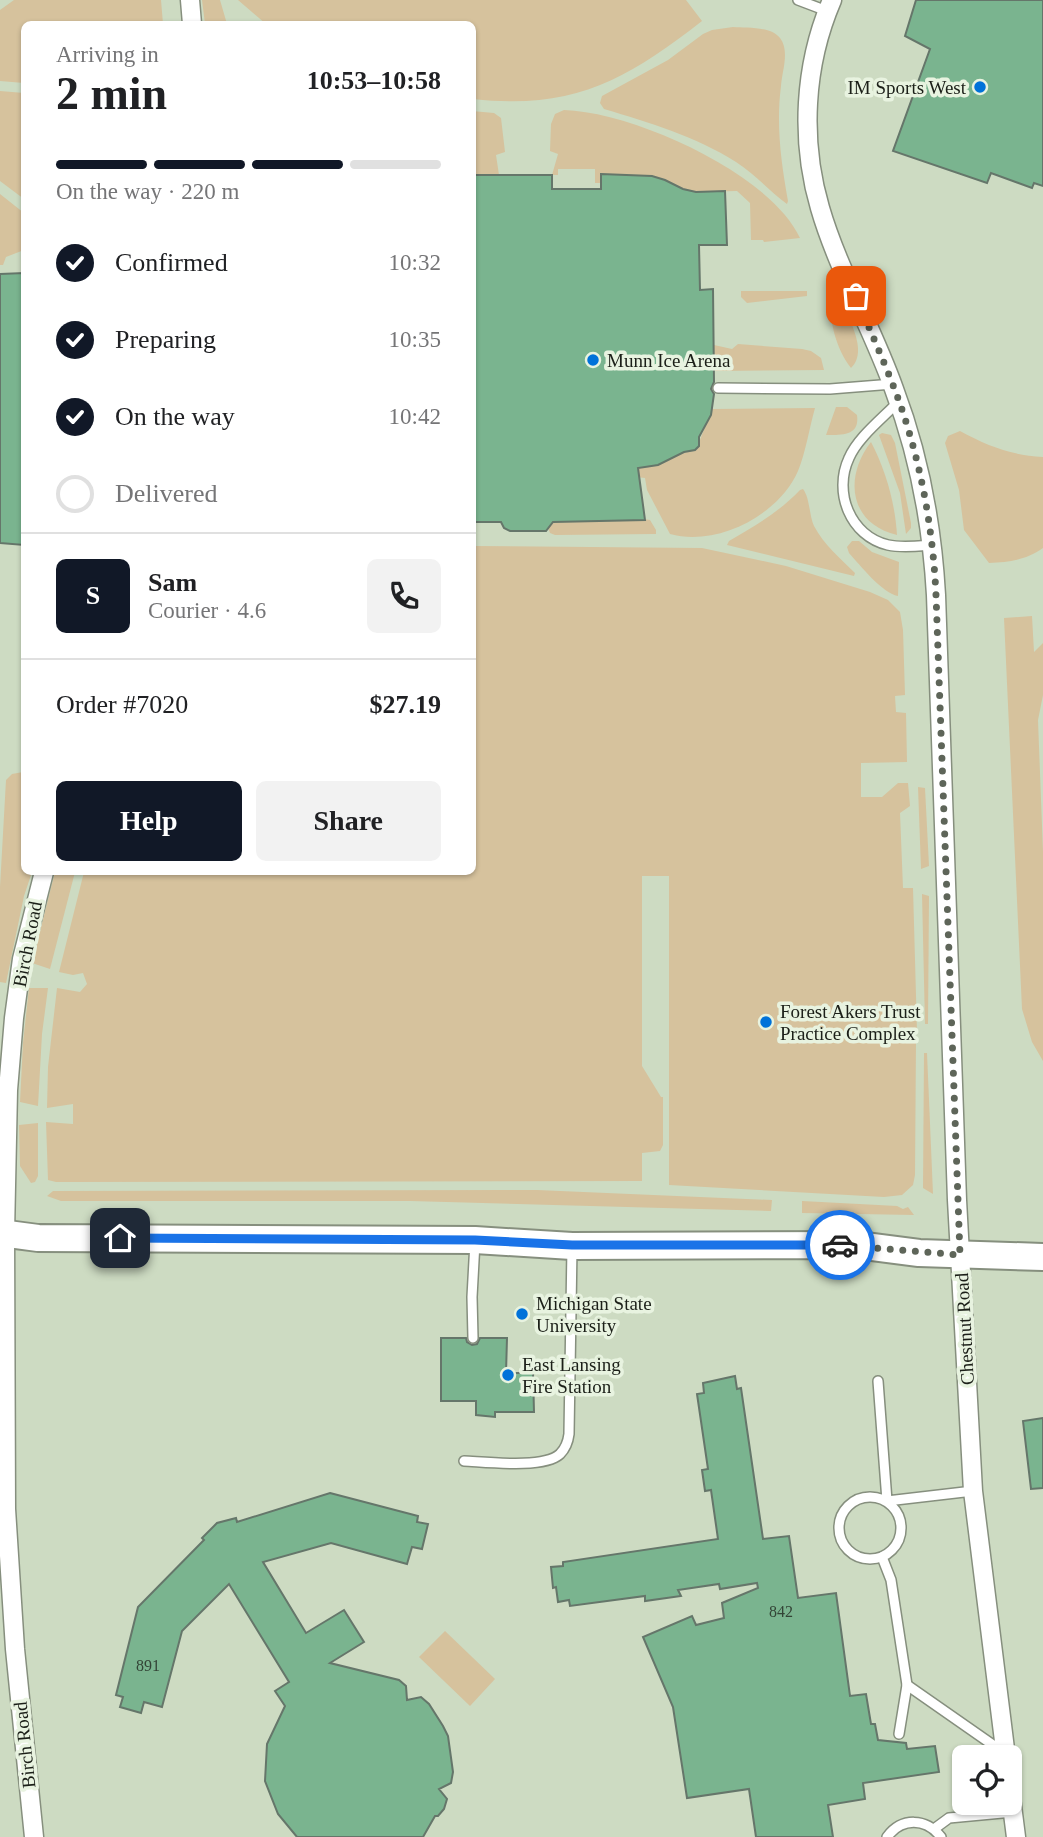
<!DOCTYPE html>
<meta charset="utf-8">
<style>
body{margin:0;font-family:"Times New Roman",serif;background:#f2f2f2;color:#202124;height:100vh;display:flex;flex-direction:column;font-size:26px;white-space:nowrap}
*{box-sizing:border-box;margin:0}
p{font-size:23px;color:#757577}
.icon{flex:none;width:38px;height:38px;fill:none;stroke:currentColor;stroke-width:2;stroke-linecap:round;stroke-linejoin:round}
.map{position:relative;flex:1;overflow:hidden}
.side{position:absolute;left:21px;top:21px;width:455px;height:854px;display:flex;flex-direction:column;background:#fff;border-radius:10px;box-shadow:0 2px 5px #0004}
.side>*{flex:none}
.tools{position:absolute;left:952px;top:1745px;display:grid;gap:14px}
.tools a{display:grid;place-items:center;width:70px;height:70px;border-radius:10px;background:#fff;box-shadow:0 2px 5px #0004;font-size:35px}
.pin{position:absolute;display:grid;place-items:center;width:60px;height:60px;color:#fff;margin:-30px;border-radius:14px;box-shadow:0 4px 10px #0006}
.courier{position:absolute;display:grid;place-items:center;width:70px;height:70px;margin:-35px;border:5px solid #1a73e8;border-radius:50%;background:#fff;color:#222;box-shadow:0 2px 9px #0007}
.head em{font-style:normal;font-weight:700}
.head div{display:flex;flex-direction:column-reverse}
.head{display:flex;align-items:center;justify-content:space-between;height:119px;padding:0 35px}
h1{font-size:46px;font-weight:700;line-height:52px}
.bar{display:grid;grid-template-columns:repeat(4,1fr);gap:10px 7px;align-content:center;height:84px;padding:0 35px}
.bar i{height:9px;border-radius:5px;background:#e0e0e0}
.bar .current{background:#111827}
.bar p{grid-column:span 4}
.line{display:flex;align-items:center;gap:18px;padding:0 35px;border-top:2px solid #e0e0e0}
.line div{flex:1}
.round{display:grid;place-items:center;flex:none;width:74px;height:74px;border-radius:10px;background:#f2f2f2}
ol{padding:0 35px;list-style:none}
li{display:flex;align-items:center;gap:21px;height:77px}
li p{margin-inline-start:auto}
li .icon{padding:7px;border-radius:50%;background:#111827;color:#fff;stroke-width:4}
li:last-child{color:#757577}
li i{width:38px;height:38px;border:4px solid #e0e0e0;border-radius:50%}
.action{display:flex;gap:14px;margin-top:auto;padding:14px 35px}
.action a{flex:1;height:80px;border-radius:10px;background:#111827;color:#fff;font-size:28px;font-weight:700;line-height:80px;text-align:center}
.action a+a{background:#f2f2f2;color:#202124}
.map>svg:first-child{display:block}
.built{fill:#cddbc2;fill-rule:evenodd}
.green{fill:#d6c29d}
.building{fill:#7ab48f;stroke:#65766a;stroke-width:2}
.lines{fill:none;stroke-linecap:round;stroke-linejoin:round}
.lane-casing{stroke:#868f7e;stroke-width:12}
.street-casing{stroke:#868f7e;stroke-width:21}
.secondary-casing{stroke:#868f7e;stroke-width:30}
.lane{stroke:#fff;stroke-width:9}
.street{stroke:#fff;stroke-width:18}
.secondary{stroke:#fff;stroke-width:26}
.done{stroke:#5e6559;stroke-width:7;stroke-dasharray:0 12.6}
.route{stroke:#1a73e8;stroke-width:9}
.poi-dot{fill:#0072d9;stroke:#e8f3e0;stroke-width:2.5}
.labels{text-anchor:middle;stroke-width:7;stroke-linejoin:round;paint-order:stroke}
.number-label{font-size:16px;fill:#334436}
.poi-label{font-size:19px;fill:#1b1f18;stroke:#e8f3e0;text-anchor:start}
.street-label{font-size:19px;fill:#1b1f18;stroke:#e8f3e0}
</style>
<div class="map">
<svg width="1043" height="1837" viewBox="0 0 1043 1837">
<rect width="100%" height="100%" fill="#dbe6d3"/>
<path class="built" d="M0,0H1043V1837H0ZM24,24H472V872H24ZM964,1757H1010V1802H964Z"/>
<g class="green">
<polygon points="14,0 161,0 163,24 24,24 24,83 0,81 0,10"/>
<polygon points="202,0 220,0 227,24 205,24"/>
<path d="M238,0H686L702,21C625,81 573,110 473,99L472,24H266Z"/>
<path d="M733,27C746,28 771,26 780,38C790,51 782,71 781,86C776,125 781,162 788,201L787,204C769,191 755,174 736,162C695,136 650,123 604,109L600,103L602,96L668,60L703,34L712,30Z"/>
<polygon points="0,91 24,93 24,199 0,181"/>
<path d="M564,110C633,112 770,173 800,238L764,242L763,240H751L750,203L737,191L696,192L683,189L665,180L652,176L602,174L601,183H595V169H558V175H552L558,154L550,151L551,124L555,114Z"/>
<polygon points="472,111 494,113 501,118 505,152 496,155 499,175 473,175"/>
<polygon points="0,194 24,213 24,250 6,257 3,265 0,265"/>
<path d="M835,289C844,310 871,350 851,368C835,347 830,321 829,295Z"/>
<polygon points="741,291 807,291 807,296 747,303 741,297"/>
<polygon points="738,344 802,349 811,351 821,358 824,370 714,371 714,345 732,349"/>
<path d="M836,407H847L857,415C860,436 842,435 826,435Z"/>
<path d="M815,408C809,429 806,451 798,471C779,515 717,547 670,534L647,490L645,478L636,477V467L658,465L684,452L696,450L712,409Z"/>
<path d="M960,431C988,446 1010,455 1043,457V548C1026,560 1010,562 989,563L964,530L959,490L945,443L948,436Z"/>
<polygon points="882,433 891,435 895,443 911,523 911,528 906,534 900,493 879,435"/>
<path d="M871,442C886,471 895,503 897,535C850,524 843,478 871,442Z"/>
<path d="M803,489C810,498 809,515 814,526C824,545 840,558 855,573L854,576L727,545L729,541C755,526 779,512 800,490Z"/>
<polygon points="644,519 650,520 656,530 656,534 555,535 550,533 548,528 551,521 638,521"/>
<path d="M852,541H859L872,552L899,562L898,596C882,593 860,565 849,553L847,547Z"/>
<polygon points="473,546 702,548 786,566 870,592 888,600 900,612 903,630 905,695 895,696 896,712 906,713 907,762 861,763 861,797 882,797 898,783 908,783 910,806 900,813 903,888 913,888 917,1031 913,1035 916,1041 915,1175 913,1185 902,1195 884,1197 669,1185 669,876 642,876 642,1066 661,1097 663,1097 663,1145 660,1151 642,1153 642,1181 56,1182 48,1180 46,1122 73,1124 73,1104 47,1108 48,1067 57,988 80,992 87,984 83,973 73,975 59,972 84,872 472,872"/>
<polygon points="1032,616 1034,652 1043,643 1043,695 1038,720 1043,852 1043,1061 1032,1042 1022,1009 1004,618"/>
<polygon points="23,772 24,872 32,872 24,896 6,983 0,982 0,887 6,780 12,774"/>
<polygon points="918,787 925,788 929,866 921,869"/>
<polygon points="55,872 75,872 50,969 32,963"/>
<polygon points="922,894 929,896 928,1024 925,1024"/>
<polygon points="29,988 48,988 42,1034 38,1106 20,1102 23,1043"/>
<polygon points="924,1053 927,1053 933,1194 923,1188"/>
<polygon points="38,1123 38,1176 35,1182 31,1183 20,1166 19,1125"/>
<polygon points="537,1190 772,1200 771,1211 410,1201 61,1201 47,1196 53,1191"/>
<polygon points="802,1201 897,1206 903,1209 908,1207 914,1215 802,1213"/>
<polygon points="445,1631 495,1679 470,1706 419,1657"/>
</g>
<g class="building">
<polygon points="916,0 1043,0 1043,186 1034,183 1032,188 991,173 987,183 893,151 930,49 905,36"/>
<polygon points="601,174 652,176 665,180 683,189 696,192 725,191 727,245 699,245 700,290 713,289 714,382 711,389 714,394 711,415 699,437 699,446 695,450 684,452 658,465 638,468 645,520 553,522 546,531 510,531 504,528 501,522 472,522 472,175 552,175 552,189 601,189"/>
<polygon points="24,273 24,545 0,543 0,274"/>
<polygon points="441,1338 466,1338 467,1342 472,1345 477,1344 480,1338 507,1338 506,1373 533,1373 534,1412 495,1412 495,1417 476,1415 476,1401 441,1401"/>
<polygon points="735,1376 737,1389 741,1388 763,1539 789,1536 798,1598 836,1593 850,1696 866,1694 871,1724 875,1724 878,1740 906,1743 907,1749 935,1746 939,1772 863,1783 865,1799 828,1805 833,1837 756,1837 749,1789 687,1798 673,1707 643,1637 692,1616 696,1625 724,1618 722,1603 758,1588 757,1583 720,1589 719,1584 678,1590 681,1596 645,1601 645,1596 570,1606 569,1600 558,1602 556,1587 553,1588 551,1567 563,1566 563,1562 718,1539 711,1490 705,1491 702,1470 708,1469 697,1394 704,1393 703,1383"/>
<polygon points="1043,1418 1043,1488 1031,1489 1023,1421"/>
<polygon points="330,1493 418,1516 417,1522 428,1524 422,1549 412,1547 407,1564 331,1543 263,1562 306,1633 344,1610 364,1642 330,1663 399,1680 406,1686 407,1700 421,1697 429,1704 443,1726 448,1736 453,1772 451,1783 439,1789 447,1799 444,1809 438,1816 435,1816 423,1837 297,1837 278,1814 265,1781 267,1744 285,1706 275,1691 289,1682 229,1584 182,1631 162,1707 144,1702 141,1713 120,1707 123,1697 116,1695 138,1607 204,1540 202,1538 217,1523 236,1518 237,1522"/>
</g>
<g class="lines">
<g class="lane-casing">
<g id="lane">
<polyline points="798,0 827,11"/>
<polyline points="718,388 830,389 893,384"/>
<path d="M899,401C883,418 858,437 849,458C833,492 850,536 888,545C902,548 918,546 932,545"/>
<polyline points="473,1338 472,1297 475,1242"/>
<polyline points="878,1381 887,1501 973,1491"/>
<path d="M464,1461C486,1462 544,1469 560,1454C566,1448 568,1442 569,1434L572,1247"/>
<circle cx="870" cy="1528" r="31"/>
<polyline points="882,1557 891,1580 907,1685 899,1734"/>
<polyline points="907,1685 1003,1752"/>
<polyline points="934,1829 949,1818 1013,1812"/>
<path d="M887,1837C902,1817 926,1818 941,1837"/>
</g>
</g>
<g class="street-casing">
<g id="street">
<polyline points="190,0 192,24"/>
<path d="M832,0C804,65 800,140 820,208C838,270 872,327 894,389C919,455 932,524 936,595L957,1200L973,1491L1006,1757"/>
<polyline points="1010,1790 1016,1837"/>
<polyline points="34,1837 15,1649 6,1509 5,1233 8,1090 14,1018 22,959 44,872"/>
</g>
</g>
<g class="secondary-casing">
<polyline id="secondary" points="0,1233 38,1238 475,1240 572,1246 857,1245 919,1253 1043,1257"/>
</g>
<use href="#lane" class="lane"/>
<use href="#street" class="street"/>
<use href="#secondary" class="secondary"/>
</g>
<g class="lines">
<path class="done" d="M840,1245L960,1255L936,595C933,529 921,463 899,401C886,365 870,331 856,296"/>
<polyline class="route" points="120,1238 475,1240 572,1245 840,1245"/>
</g>
<g class="poi-dot">
<circle cx="980" cy="87" r="7"/>
<circle cx="593" cy="360" r="7"/>
<circle cx="766" cy="1022" r="7"/>
<circle cx="522" cy="1314" r="7"/>
<circle cx="508" cy="1375" r="7"/>
</g>
<g class="labels">
<g class="number-label">
<text x="781" y="1617">842</text>
<text x="148" y="1671">891</text>
</g>
<g class="poi-label">
<text x="966" y="94" text-anchor="end">IM Sports West</text>
<text x="607" y="367">Munn Ice Arena</text>
<text x="780" y="1018">Forest Akers Trust<tspan x="780" dy="22">Practice Complex</tspan></text>
<text x="536" y="1310">Michigan State<tspan x="536" dy="22">University</tspan></text>
<text x="522" y="1371">East Lansing<tspan x="522" dy="22">Fire Station</tspan></text>
</g>
<g class="street-label">
<text transform="translate(27 944) rotate(-79)" y="7">Birch Road</text>
<text transform="translate(964 1329) rotate(-93)" y="7">Chestnut Road</text>
<text transform="translate(24 1745) rotate(-96)" y="7">Birch Road</text>
</g>
</g>
</svg>
<div class="tools">
<a><svg class="icon" aria-label="locate" viewBox="0 0 24 24"><circle cx="12" cy="12" r="6"/><path d="M12 2v4M12 18v4M2 12h4M18 12h4"/></svg></a>
</div>
<div class="pin" style="left:856px;top:296px;background:#ea580c"><svg class="icon" aria-label="bag" viewBox="0 0 24 24"><path d="M5 8h14l-1 12H6zM9 8a3 3 0 0 1 6 0"/></svg></div>
<div class="pin" style="left:120px;top:1238px;background:#1f2937"><svg class="icon" aria-label="home" viewBox="0 0 24 24"><path d="M3 11l9-7 9 7M6 9v11h12V9"/></svg></div>
<div class="courier" style="left:840px;top:1245px"><svg class="icon" aria-label="car" viewBox="0 0 24 24"><path d="M5 17H2v-5l4-1 3-4h7l3 4 3 1v5h-3M9 17h6M6 11h13"/><circle cx="7" cy="17" r="2"/><circle cx="17" cy="17" r="2"/></svg></div>
<section class="side">
<div class="head"><div><h1>2 min</h1><p>Arriving in</p></div><em>10:53–10:58</em></div>
<div class="bar"><i class="current"></i><i class="current"></i><i class="current"></i><i></i><p>On the way · 220 m</p></div>
<ol>
<li><svg class="icon" aria-label="check" viewBox="0 0 24 24"><path d="M5 12l5 5 9-10"/></svg>Confirmed<p>10:32</p></li>
<li><svg class="icon" aria-label="check" viewBox="0 0 24 24"><path d="M5 12l5 5 9-10"/></svg>Preparing<p>10:35</p></li>
<li><svg class="icon" aria-label="check" viewBox="0 0 24 24"><path d="M5 12l5 5 9-10"/></svg>On the way<p>10:42</p></li>
<li><i></i>Delivered</li>
</ol>
<div class="line" style="height:126px"><b class="round" style="background:#111827;color:#fff">S</b><div><b>Sam</b><p>Courier · 4.6</p></div><a class="round"><svg class="icon" aria-label="phone" viewBox="0 0 24 24"><path d="M5 4h4l2 5-3 2q2 4 5 5l2-3 5 2v4C11 20 4 13 5 4z"/></svg></a></div>
<div class="line" style="height:91px"><div>Order #7020</div><b>$27.19</b></div>
<div class="action"><a>Help</a><a>Share</a></div>
</section>
</div>
